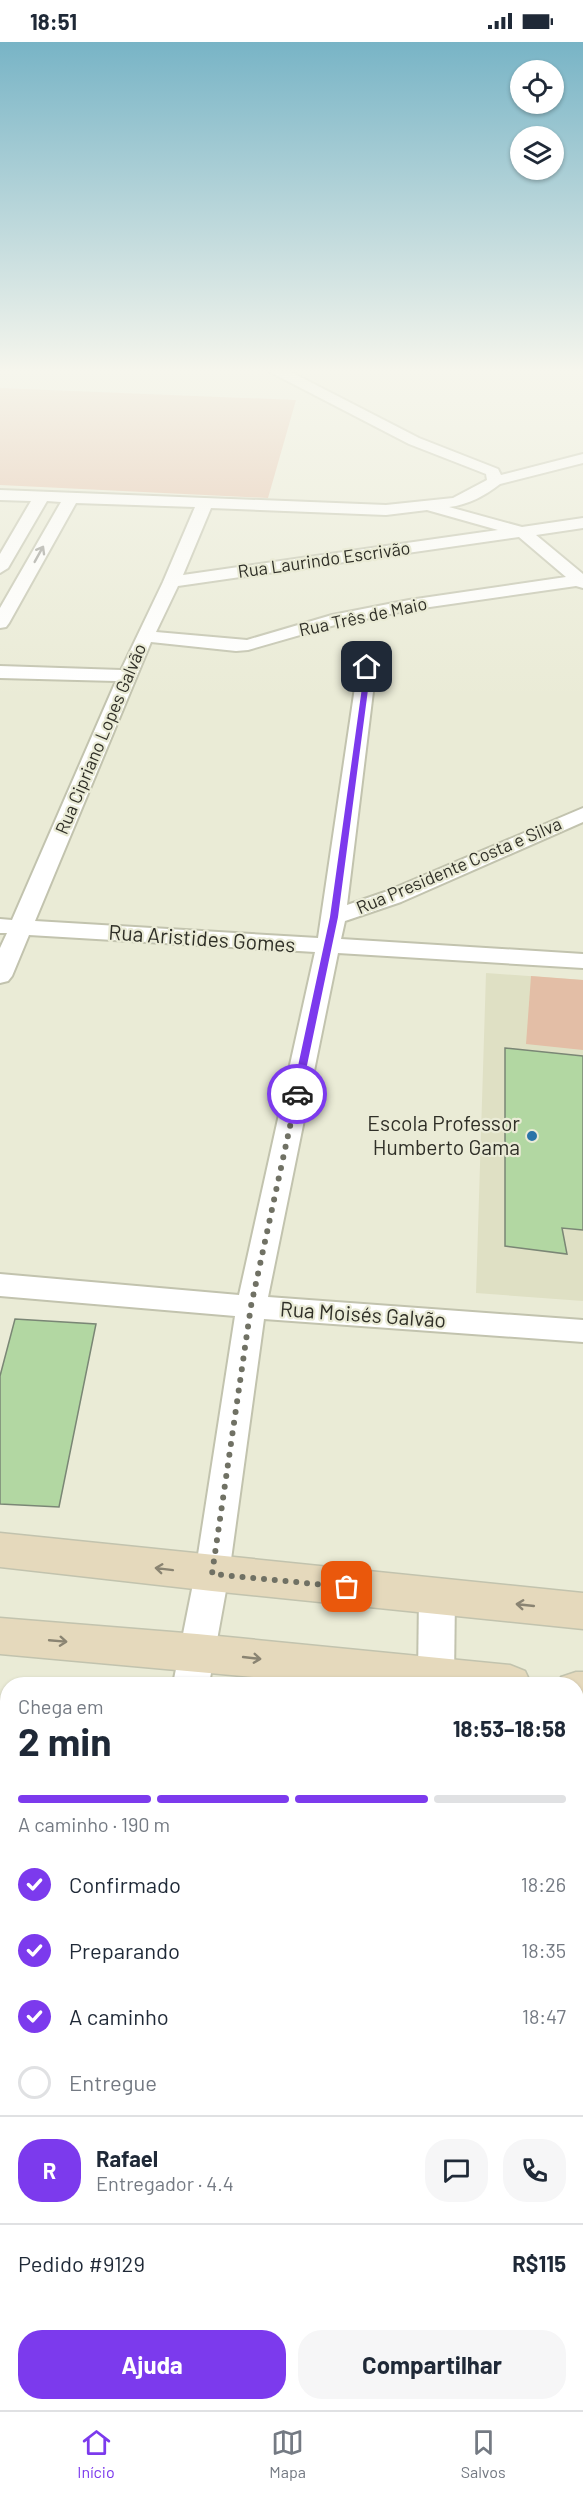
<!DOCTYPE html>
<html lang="pt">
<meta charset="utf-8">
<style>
body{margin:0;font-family:Barlow,sans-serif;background:#f6f6f7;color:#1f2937;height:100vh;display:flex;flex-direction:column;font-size:22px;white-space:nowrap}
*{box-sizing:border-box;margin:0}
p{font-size:20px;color:#747a83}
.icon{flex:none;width:33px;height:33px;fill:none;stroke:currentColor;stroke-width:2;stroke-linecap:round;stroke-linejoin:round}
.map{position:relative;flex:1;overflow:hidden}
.details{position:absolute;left:0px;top:1635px;width:584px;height:734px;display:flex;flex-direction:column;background:#fff;border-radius:24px 24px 0 0;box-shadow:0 2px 4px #0004}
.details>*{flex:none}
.buttons{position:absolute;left:510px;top:18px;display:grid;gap:12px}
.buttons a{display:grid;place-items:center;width:54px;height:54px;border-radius:50%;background:#fff;box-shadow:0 2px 4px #0004;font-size:30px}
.pin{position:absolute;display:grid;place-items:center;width:51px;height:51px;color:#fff;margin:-26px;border-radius:12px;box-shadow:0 3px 9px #0006}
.courier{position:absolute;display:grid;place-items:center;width:60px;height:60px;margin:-30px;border:4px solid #7c3aed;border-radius:50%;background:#fff;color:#222;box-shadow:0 2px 8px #0007}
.headline em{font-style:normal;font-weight:700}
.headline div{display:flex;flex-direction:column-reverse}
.headline{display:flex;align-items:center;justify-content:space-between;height:102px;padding:0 18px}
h1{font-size:39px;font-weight:700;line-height:45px}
.bar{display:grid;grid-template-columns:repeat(4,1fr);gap:9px 6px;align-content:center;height:72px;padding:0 18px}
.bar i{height:8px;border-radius:4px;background:#e0e1e3}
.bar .selected{background:#7c3aed}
.bar p{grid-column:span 4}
.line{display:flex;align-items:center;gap:15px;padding:0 18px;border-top:2px solid #e0e1e3}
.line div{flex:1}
.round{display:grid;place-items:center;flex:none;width:63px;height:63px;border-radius:24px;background:#f6f6f7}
ol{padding:0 18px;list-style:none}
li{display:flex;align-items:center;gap:18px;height:66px}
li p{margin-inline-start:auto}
li .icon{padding:6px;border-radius:50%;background:#7c3aed;color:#fff;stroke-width:4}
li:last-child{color:#747a83}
li i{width:33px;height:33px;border:3px solid #e0e1e3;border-radius:50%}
.action{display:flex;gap:12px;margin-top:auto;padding:12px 18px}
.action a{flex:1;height:69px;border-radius:24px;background:#7c3aed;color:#fff;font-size:24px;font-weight:700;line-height:69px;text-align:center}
.action a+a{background:#f6f6f7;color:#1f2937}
.status{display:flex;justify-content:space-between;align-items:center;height:42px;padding:0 30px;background:#fff;direction:ltr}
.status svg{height:16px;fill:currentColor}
.menu{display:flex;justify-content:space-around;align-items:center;height:84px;border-top:2px solid #e0e1e3;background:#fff;font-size:16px;color:#747a83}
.menu a{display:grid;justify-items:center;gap:3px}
.menu .selected{color:#7c3aed}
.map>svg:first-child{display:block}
.built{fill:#dfe0c4}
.green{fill:#e3bea6}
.building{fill:#b2d7a2;stroke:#7a8675;stroke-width:1.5}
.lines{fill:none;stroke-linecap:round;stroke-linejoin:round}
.street-casing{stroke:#c2c3ae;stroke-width:4}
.secondary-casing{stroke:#c2c3ae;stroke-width:3}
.street{fill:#fff;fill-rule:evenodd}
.secondary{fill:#e5d9bc;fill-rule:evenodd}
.oneway{stroke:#979793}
.oneway2{stroke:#8a8472}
.route{fill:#7c3aed}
.done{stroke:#707164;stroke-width:6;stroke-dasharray:0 10.8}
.poi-dot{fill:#2b74a8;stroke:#eaebd6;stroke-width:2}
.labels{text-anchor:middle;stroke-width:4.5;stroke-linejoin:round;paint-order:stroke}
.far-street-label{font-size:18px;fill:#2f2f27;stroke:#eaebd6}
.street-label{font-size:21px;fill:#2f2f27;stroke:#eaebd6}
.poi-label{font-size:21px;fill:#2f2f27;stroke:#eaebd6;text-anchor:end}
</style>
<div class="status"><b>18:51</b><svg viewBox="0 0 49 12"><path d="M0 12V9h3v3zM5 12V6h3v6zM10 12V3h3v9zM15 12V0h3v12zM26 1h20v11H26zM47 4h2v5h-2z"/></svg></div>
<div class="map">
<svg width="583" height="2368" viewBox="0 0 583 2368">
<rect width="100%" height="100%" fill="#eaebd6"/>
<polygon class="built" points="486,931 583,938 583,1259 476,1251"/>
<g class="green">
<polygon points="0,346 296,358 268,456 0,443"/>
<polygon points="531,934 583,938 583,1008 526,1002"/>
</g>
<g class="building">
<polygon points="505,1006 583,1014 583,1188 562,1186 567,1212 505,1204"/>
<polygon points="15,1277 96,1282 59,1465 0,1462 0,1334"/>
</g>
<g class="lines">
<g class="street-casing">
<g id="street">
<path d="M269,327H285L419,396L498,427L501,433L583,412V421L500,442C486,453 468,463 449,465L522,485L583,476V486L536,493L583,532V546L576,544L409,568L335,583L248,608L236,609L151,600L35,879L318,896L358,625L360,621H374L376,625L347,863L385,850L583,766V780L401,860L345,879L341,897L583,912V926L338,911L268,1255L583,1278V1300L264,1277L229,1532L209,1642H173L195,1532L235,1274L0,1254V1232L239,1253L315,910L29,893L12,934L8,939L0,941V906L7,891H0V877L12,878L116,639L0,636V624L121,628L163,540L195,465L76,461L9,581L6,585L0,586V566L61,460L47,459L8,526L0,531V512L31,459L0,458V448L386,463L453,456L487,438L486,432L409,402L270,330ZM211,466L386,473L427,468L498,488L183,533ZM519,495L566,535L409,558L332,573L247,598L156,590L178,544Z"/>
<polygon points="437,1539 449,1543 455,1554 454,1636 451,1642 421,1642 418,1636 419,1554 425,1543"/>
<rect x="0" y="2202" width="8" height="48"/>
<polygon points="576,2255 583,2256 583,2304 576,2303"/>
<polygon points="41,2361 91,2361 90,2368 40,2368"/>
</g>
</g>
<g class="secondary-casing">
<g id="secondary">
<polygon points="0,1491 583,1551 583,1587 212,1549 0,1525"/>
<polygon points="0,1576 197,1592 510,1623 525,1629 531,1642 332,1642 0,1612"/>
<polygon points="576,1630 583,1630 583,1668 576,1668 576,1642 558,1642 561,1635"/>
</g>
</g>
<use href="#street" class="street"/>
<use href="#secondary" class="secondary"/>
</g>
<defs><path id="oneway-shaft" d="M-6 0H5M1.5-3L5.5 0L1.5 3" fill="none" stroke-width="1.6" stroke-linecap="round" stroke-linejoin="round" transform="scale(1.5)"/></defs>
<use class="oneway" href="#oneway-shaft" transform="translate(39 512) rotate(-61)"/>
<g class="oneway2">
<use href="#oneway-shaft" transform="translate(164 1527) rotate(-173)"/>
<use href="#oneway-shaft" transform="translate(525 1563) rotate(-174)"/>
<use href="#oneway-shaft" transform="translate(58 1599) rotate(5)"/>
<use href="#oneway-shaft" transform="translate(252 1616) rotate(6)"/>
</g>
<linearGradient id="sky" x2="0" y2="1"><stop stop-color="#78b4c6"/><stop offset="0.5" stop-color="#f6f6ed"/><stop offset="1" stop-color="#f6f6ed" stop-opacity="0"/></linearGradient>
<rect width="583" height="658" fill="url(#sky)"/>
<polygon class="route" points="365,624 371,625 338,875 301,1052 297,1055 292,1052 330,875"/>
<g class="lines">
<polyline class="done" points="297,1052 251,1264 212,1532 347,1545"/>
</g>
<circle class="poi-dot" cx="532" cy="1094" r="6"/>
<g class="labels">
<g class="far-street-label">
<text transform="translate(324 518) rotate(-8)" y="6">Rua Laurindo Escrivão</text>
<text transform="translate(363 575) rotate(-12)" y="6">Rua Três de Maio</text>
<text transform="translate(101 697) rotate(-67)" y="6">Rua Cipriano Lopes Galvão</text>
<text transform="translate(459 824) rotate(-23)" y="6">Rua Presidente Costa e Silva</text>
</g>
<g class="street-label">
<text transform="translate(202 897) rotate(4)" y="7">Rua Aristides Gomes</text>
<text transform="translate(363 1273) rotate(4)" y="7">Rua Moisés Galvão</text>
</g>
<g class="poi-label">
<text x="520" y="1089">Escola Professor<tspan x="520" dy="24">Humberto Gama</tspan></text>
</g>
</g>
</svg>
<div class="buttons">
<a><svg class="icon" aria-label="locate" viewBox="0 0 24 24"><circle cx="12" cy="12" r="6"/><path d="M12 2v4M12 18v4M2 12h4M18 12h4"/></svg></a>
<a><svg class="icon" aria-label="layers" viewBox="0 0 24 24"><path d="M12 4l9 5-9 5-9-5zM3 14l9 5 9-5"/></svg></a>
</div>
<div class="pin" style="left:347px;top:1545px;background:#ea580c"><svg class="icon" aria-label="bag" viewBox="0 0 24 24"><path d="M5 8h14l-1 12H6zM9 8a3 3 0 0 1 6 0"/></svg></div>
<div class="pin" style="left:367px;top:625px;background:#1f2937"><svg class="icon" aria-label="home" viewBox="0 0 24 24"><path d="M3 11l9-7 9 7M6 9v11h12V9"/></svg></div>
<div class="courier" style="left:297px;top:1052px"><svg class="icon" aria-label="car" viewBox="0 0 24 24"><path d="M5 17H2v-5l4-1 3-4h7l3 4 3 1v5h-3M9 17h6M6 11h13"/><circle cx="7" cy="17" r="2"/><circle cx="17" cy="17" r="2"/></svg></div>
<section class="details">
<div class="headline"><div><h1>2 min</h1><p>Chega em</p></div><em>18:53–18:58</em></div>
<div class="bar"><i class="selected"></i><i class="selected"></i><i class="selected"></i><i></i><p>A caminho · 190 m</p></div>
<ol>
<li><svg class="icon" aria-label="check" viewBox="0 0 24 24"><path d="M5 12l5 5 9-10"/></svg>Confirmado<p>18:26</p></li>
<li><svg class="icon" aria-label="check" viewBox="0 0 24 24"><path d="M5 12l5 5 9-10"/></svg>Preparando<p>18:35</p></li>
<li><svg class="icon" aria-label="check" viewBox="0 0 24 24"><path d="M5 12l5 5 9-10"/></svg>A caminho<p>18:47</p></li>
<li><i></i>Entregue</li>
</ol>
<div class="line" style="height:108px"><b class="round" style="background:#7c3aed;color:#fff">R</b><div><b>Rafael</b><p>Entregador · 4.4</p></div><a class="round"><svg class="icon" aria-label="chat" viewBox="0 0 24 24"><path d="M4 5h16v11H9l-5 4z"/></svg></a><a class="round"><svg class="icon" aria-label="phone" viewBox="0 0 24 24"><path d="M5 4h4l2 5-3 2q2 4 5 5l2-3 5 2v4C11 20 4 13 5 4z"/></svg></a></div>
<div class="line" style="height:78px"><div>Pedido #9129</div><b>R$115</b></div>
<div class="action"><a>Ajuda</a><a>Compartilhar</a></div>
</section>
</div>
<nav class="menu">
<a class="selected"><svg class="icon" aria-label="home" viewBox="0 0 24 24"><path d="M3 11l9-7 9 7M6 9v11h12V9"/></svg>Início</a>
<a><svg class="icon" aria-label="map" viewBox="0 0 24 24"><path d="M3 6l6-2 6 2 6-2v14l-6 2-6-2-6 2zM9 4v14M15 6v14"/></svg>Mapa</a>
<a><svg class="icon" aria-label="saved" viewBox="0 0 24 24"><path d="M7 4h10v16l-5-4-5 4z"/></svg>Salvos</a>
</nav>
